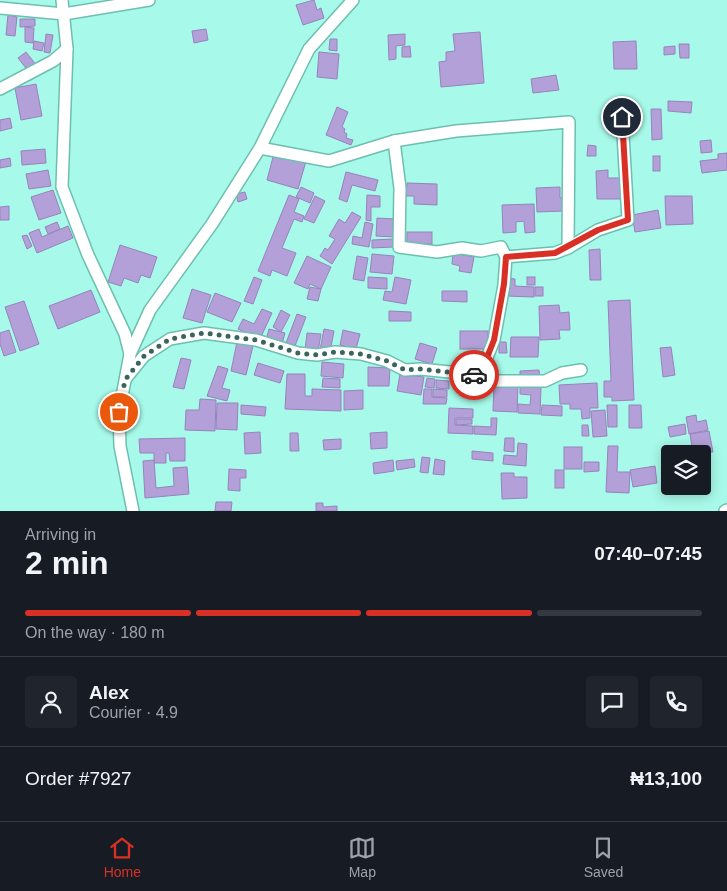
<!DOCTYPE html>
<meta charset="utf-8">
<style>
body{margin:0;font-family:Helvetica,sans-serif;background:#20242c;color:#f1f3f6;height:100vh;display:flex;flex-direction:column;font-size:19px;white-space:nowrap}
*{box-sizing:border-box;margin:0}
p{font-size:16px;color:#9ea1a6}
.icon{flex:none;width:28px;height:28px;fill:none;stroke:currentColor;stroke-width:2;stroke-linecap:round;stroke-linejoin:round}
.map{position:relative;height:511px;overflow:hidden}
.drawer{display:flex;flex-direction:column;background:#171b24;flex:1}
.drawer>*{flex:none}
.controls{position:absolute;left:661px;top:445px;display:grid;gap:10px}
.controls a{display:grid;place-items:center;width:50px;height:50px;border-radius:5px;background:#171b24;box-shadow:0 2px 12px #0003;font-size:25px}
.pin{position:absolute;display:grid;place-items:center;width:42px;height:42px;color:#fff;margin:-21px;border:2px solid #fff;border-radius:50%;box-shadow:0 1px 5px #0007}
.courier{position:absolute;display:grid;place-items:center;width:50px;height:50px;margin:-25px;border:4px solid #d93025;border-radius:50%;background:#fff;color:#222;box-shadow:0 1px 6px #0007}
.summary em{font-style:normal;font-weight:800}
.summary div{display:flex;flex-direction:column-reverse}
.summary{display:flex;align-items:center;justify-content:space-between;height:85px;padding:0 25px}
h1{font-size:32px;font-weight:800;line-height:38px}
.bar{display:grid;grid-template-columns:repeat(4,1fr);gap:8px 5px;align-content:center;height:60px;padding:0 25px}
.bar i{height:6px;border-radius:4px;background:#363941}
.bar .active{background:#d93025}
.bar p{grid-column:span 4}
.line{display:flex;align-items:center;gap:12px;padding:0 25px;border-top:1px solid #363941}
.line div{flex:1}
.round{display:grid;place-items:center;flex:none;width:52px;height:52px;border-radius:5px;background:#20242c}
.dock{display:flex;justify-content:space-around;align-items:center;height:70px;border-top:1px solid #363941;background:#171b24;font-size:14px;color:#9ea1a6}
.dock a{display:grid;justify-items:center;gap:2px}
.dock .active{color:#d93025}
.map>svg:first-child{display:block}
.building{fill:#b4a0d9;stroke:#9783bb}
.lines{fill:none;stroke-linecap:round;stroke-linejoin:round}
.minor-casing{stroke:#6dbfb0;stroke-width:14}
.minor{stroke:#fff;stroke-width:11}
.done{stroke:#3a655d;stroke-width:5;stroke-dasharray:0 9}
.route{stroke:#d93025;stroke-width:6}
</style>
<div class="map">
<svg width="727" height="511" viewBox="0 0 727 511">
<rect width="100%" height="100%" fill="#a7f9e9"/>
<g class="building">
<polygon points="314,0 317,10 321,8 324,18 303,25 296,5"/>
<polygon points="8,15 17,17 15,36 6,35"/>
<polygon points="20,19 35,19 35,26 20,27"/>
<polygon points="25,27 34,28 33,43 25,42"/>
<polygon points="206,29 208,40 194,43 192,31"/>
<polygon points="480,32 484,83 441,87 439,62 446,61 446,52 455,51 453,34"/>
<polygon points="46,34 53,35 50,53 44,52"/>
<polygon points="405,34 405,45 396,46 396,59 389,60 388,35"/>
<polygon points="330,39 337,39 337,51 329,50"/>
<polygon points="34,41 44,43 42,51 33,49"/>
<polygon points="636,41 637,69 614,69 613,42"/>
<polygon points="679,44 689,44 689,58 680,58"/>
<polygon points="410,46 411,57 402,57 402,47"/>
<polygon points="675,46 675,54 664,55 664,47"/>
<polygon points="26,52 37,66 29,72 18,58"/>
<polygon points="319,52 339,54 337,79 317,77"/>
<polygon points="556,75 559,90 533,93 531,79"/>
<polygon points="36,84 42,116 21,120 15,88"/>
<polygon points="668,101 692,102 691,113 668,111"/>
<polygon points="337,107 348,112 342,127 345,129 344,132 347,134 346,138 353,140 351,145 326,135"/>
<polygon points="651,109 661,109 662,139 652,140"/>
<polygon points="10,118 12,128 0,131 0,120"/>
<polygon points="711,140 712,152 701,153 700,141"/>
<polygon points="588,145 596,146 596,156 587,156"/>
<polygon points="45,149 46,163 22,165 21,151"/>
<polygon points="274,153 306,161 298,189 267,180"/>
<polygon points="727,153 727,170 702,173 700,161 718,159 718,154"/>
<rect x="653" y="156" width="7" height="15"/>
<polygon points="10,158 11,166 0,168 0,160"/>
<polygon points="48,170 51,186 29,189 26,174"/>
<polygon points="608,170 608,178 622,178 623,199 597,199 596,171"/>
<polygon points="346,172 378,180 375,191 352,185 347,202 339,199"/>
<polygon points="407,183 437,184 437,205 414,204 414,196 406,196"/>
<polygon points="301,187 314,193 310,203 296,197"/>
<polygon points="560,187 560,198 564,198 564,211 537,212 536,188"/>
<polygon points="53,190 61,213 39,220 31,197"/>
<polygon points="245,192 247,199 238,202 236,194"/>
<polygon points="289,195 299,199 294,212 304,216 302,222 294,219 282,248 296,253 287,276 272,270 270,276 258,271"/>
<polygon points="367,195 380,196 380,207 371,207 371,221 366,220"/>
<polygon points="315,196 325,201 314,223 304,219"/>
<polygon points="665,196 692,196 693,224 666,225"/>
<polygon points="534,204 535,232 525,233 524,221 516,222 516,232 503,233 502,205"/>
<polygon points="9,206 9,220 0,220 0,207"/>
<polygon points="658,210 661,228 635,232 632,215"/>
<polygon points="352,212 361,217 332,264 320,256 325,248 328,250 335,239 329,236 339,219 345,223"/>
<polygon points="377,218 396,219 395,237 376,236"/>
<polygon points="57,222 60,229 48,234 45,227"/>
<polygon points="365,222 373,224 369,247 352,244 353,236 362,238"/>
<polygon points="68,226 73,238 37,253 29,233 39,229 42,237"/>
<rect x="407" y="232" width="25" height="12"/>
<polygon points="27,235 32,246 27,249 22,236"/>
<polygon points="393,239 393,247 372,248 372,240"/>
<polygon points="120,245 157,257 150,278 141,275 138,283 124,278 121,286 108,282"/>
<polygon points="600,249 601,280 590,280 589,250"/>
<polygon points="453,253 474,257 471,273 459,271 460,266 452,264"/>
<polygon points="372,254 394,256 392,274 370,272"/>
<polygon points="307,256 331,267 321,289 310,284 308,289 294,283"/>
<polygon points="357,256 368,258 364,281 353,279"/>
<polygon points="254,277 262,280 253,304 244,301"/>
<polygon points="368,277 387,278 387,289 368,288"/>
<polygon points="395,277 411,280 406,304 383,300 385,291 392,292"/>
<rect x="527" y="277" width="8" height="8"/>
<polygon points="505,278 515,279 515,286 534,287 534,297 505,296"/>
<polygon points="310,287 321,289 318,301 307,299"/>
<rect x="535" y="287" width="8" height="9"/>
<polygon points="192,289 211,295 202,323 183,318"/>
<polygon points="91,290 100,312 58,329 49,306"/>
<polygon points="442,291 467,291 467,302 442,301"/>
<polygon points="215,293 241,303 232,322 207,312"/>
<polygon points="630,300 634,400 612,401 612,397 604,397 604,381 611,381 608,301"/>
<polygon points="24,301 39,344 20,351 5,307"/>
<polygon points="559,305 560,313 569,312 570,330 559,330 560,339 540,340 539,306"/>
<polygon points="262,309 272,313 260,339 238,329 243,319 254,324"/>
<polygon points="281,310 290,315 281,332 273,327"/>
<polygon points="389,311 411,312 411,321 389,321"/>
<polygon points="297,314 306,317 295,346 286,343"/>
<polygon points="269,329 285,333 282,344 266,340"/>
<polygon points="324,329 334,331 330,352 320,350"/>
<polygon points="9,330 16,352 4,356 0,344 0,333"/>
<polygon points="343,330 360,334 356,349 340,345"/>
<rect x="460" y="331" width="28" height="18"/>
<polygon points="307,333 321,334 318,352 305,350"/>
<polygon points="511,337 539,337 538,357 510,357"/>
<polygon points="237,342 253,346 246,375 231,371"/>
<polygon points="499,342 506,342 507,353 499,353"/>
<polygon points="420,343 437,348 432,364 415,359"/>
<polygon points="671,347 675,375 663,377 660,348"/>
<polygon points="181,358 191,360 184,389 173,387"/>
<polygon points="322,362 344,364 343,378 321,376"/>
<polygon points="258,363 284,371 280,383 254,375"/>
<polygon points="218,366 228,369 222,388 230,390 227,401 207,396"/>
<polygon points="368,367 390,368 389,386 368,386"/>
<polygon points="539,370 540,379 520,380 520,371"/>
<polygon points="287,374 305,374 305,396 312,396 312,389 341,390 341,411 285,409"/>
<polygon points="400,374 424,377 421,395 397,391"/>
<polygon points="323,378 340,379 340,388 322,387"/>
<polygon points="427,378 435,379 434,388 425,387"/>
<polygon points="436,380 449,381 449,389 436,388"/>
<polygon points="597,383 598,408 590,408 590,418 582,419 581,409 570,409 570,404 560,404 559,385"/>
<polygon points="494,384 518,384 517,412 493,411"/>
<polygon points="520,386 541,387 540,414 518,413 518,404 530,405 531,395 520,394"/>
<polygon points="424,389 432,389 432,397 447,398 446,404 423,404"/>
<polygon points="433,389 447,390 447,397 433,397"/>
<polygon points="363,390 363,409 344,410 344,391"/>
<polygon points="200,399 216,400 215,431 185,430 186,410 199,410"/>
<polygon points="217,403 238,403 237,430 216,429"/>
<polygon points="241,405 266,407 265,416 241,414"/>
<polygon points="542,405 562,406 562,416 541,415"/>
<polygon points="607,405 617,405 617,427 608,427"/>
<polygon points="629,405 641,405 642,428 629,428"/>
<polygon points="449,408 473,409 473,418 455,418 455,425 473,426 473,434 448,433"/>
<polygon points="605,410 607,436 593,437 591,411"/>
<polygon points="696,415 697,422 706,420 708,430 689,434 686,417"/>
<polygon points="491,418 497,418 496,435 474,434 474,426 491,427"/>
<polygon points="456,419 472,419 472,424 456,425"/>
<polygon points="685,424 686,434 670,437 668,427"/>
<polygon points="582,425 588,425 589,436 582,436"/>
<polygon points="709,431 713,452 693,454 690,434"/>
<polygon points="260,432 261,453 245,454 244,433"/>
<polygon points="387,432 387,448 371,449 370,433"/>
<polygon points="290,433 298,433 299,451 290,451"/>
<polygon points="185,438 185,461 170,461 169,453 166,453 166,463 154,463 154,453 140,453 139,439"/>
<polygon points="505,438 514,438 514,452 504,451"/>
<polygon points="341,439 341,449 324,450 323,440"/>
<polygon points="518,443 527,444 526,466 503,464 504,455 517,456"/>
<polygon points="608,446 618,446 617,472 630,472 629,493 606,492"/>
<rect x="564" y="447" width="18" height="22"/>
<polygon points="472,451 493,453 493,461 472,459"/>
<polygon points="422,457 430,458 428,473 420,472"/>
<polygon points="414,459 415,467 397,470 396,461"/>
<polygon points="435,459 445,461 444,475 433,474"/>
<polygon points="154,460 156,488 174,486 173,468 187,467 189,494 145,498 143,461"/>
<polygon points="393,460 394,471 374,474 373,463"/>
<polygon points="584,462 599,462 599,471 584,472"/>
<polygon points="655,466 657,483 633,487 630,470"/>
<polygon points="229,469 246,470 246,478 240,478 240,491 228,490"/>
<rect x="555" y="470" width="9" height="18"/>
<polygon points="501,473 514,473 514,477 527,477 527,498 502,499"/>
<polygon points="216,502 232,502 231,511 215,511"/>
<polygon points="316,503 323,503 323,507 337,506 337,511 316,511"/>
</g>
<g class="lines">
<g class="minor-casing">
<g id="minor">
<polyline points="62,0 67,49 62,187 88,255 125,334 130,354"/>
<polyline points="0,8 64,14 149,0"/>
<polyline points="0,89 53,61 67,49"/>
<polyline points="394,141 456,131 569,122 568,248 555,253 506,257"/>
<polyline points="260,148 329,161 394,141 400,188 399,247 437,252 462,248 481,251 501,247 506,257 504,285 494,340 480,375"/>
<polyline points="568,248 598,230 628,220 622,117"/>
<polyline points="126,378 144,356 170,339 204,333 256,340 298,353 317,355 335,352 361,354 387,361 405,370 420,369 480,375 495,381 545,381 562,373 581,370"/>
<polyline points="133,511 120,446 119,412 130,354 150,310 212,224 260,148 309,49 353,0"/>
<polyline points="725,511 727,510"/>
</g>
</g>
<use href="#minor" class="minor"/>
</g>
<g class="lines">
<polyline class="done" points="119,412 125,380 144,356 170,339 204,333 256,340 298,353 317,355 335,352 361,354 387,361 405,370 420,369 474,375"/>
<polyline class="route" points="474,375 480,375 494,340 504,284 506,257 555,253 598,230 628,220 622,117"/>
</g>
</svg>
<div class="controls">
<a><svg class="icon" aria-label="layers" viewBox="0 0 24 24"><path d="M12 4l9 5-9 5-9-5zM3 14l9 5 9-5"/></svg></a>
</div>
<div class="pin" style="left:119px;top:412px;background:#ea580c"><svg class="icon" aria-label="bag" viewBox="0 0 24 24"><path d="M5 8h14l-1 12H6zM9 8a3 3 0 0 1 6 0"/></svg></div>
<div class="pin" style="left:622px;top:117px;background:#1f2937"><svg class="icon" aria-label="home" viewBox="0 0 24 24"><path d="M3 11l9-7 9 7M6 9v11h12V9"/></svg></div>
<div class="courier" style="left:474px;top:375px"><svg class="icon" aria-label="car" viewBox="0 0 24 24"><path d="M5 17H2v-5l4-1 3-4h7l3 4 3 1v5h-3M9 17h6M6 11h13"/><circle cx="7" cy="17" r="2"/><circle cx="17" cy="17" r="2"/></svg></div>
</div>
<section class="drawer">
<div class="summary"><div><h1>2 min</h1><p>Arriving in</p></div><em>07:40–07:45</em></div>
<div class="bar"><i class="active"></i><i class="active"></i><i class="active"></i><i></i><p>On the way · 180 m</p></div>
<div class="line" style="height:90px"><a class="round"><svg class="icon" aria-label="person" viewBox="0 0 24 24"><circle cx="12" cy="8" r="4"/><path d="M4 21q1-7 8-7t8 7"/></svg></a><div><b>Alex</b><p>Courier · 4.9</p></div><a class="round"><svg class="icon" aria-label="chat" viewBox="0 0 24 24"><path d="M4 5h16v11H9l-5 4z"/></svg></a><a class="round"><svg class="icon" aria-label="phone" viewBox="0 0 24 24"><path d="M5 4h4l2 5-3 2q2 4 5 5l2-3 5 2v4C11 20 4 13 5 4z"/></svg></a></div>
<div class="line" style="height:65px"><div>Order #7927</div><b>₦13,100</b></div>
</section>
<nav class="dock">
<a class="active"><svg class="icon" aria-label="home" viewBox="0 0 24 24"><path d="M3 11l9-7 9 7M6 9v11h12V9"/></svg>Home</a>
<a><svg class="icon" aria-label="map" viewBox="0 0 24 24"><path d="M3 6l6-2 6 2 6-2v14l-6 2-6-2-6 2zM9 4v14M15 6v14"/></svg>Map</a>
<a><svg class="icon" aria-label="saved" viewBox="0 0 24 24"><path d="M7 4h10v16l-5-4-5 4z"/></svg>Saved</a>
</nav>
